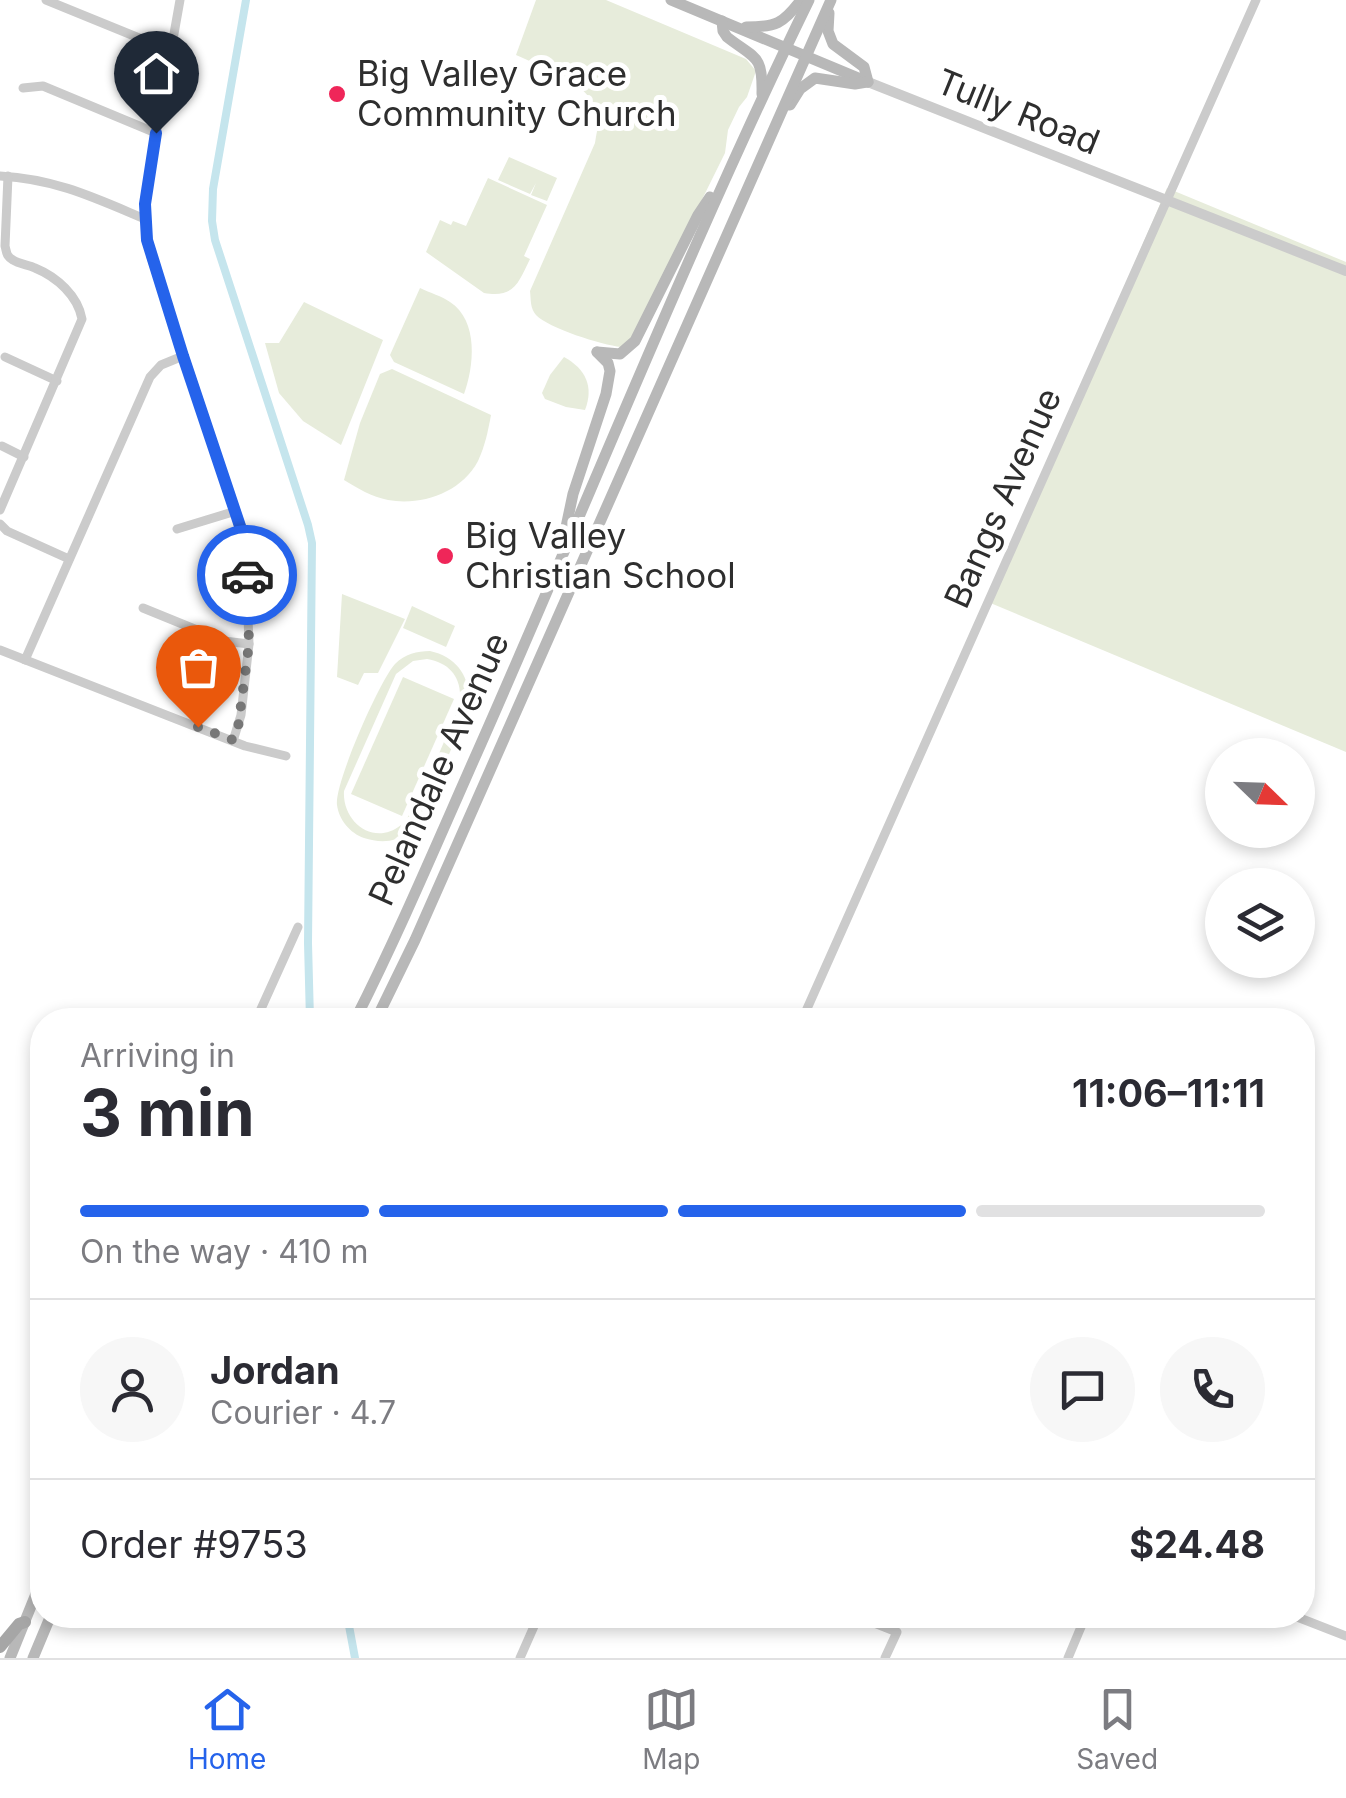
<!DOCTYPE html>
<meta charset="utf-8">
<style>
body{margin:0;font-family:Inter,sans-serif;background:#f7f7f7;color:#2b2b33;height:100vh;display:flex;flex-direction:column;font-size:38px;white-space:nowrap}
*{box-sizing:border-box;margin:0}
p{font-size:32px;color:#7c7c81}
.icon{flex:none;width:55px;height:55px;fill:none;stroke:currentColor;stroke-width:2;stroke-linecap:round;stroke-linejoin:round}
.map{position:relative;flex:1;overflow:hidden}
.drawer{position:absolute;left:30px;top:1008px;width:1285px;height:620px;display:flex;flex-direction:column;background:#fff;border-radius:40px;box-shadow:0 5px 15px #0003}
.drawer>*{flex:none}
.needle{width:65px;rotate:113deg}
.fabs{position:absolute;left:1205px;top:738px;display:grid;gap:20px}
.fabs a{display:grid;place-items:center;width:110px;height:110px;border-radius:50%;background:#fff;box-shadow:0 5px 15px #0003;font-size:50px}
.pin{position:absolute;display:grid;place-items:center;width:85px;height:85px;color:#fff;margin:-102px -42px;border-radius:50% 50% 50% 0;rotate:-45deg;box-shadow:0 0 10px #0007}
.pin .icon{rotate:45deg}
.courier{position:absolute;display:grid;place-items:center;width:100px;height:100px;margin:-50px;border:8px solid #2563eb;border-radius:50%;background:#fff;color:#222;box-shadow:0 2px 12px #0007}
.headline em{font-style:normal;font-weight:700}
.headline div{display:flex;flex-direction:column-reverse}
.headline{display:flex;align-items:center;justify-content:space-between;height:170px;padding:0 50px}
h1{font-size:65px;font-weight:700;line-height:75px}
.bar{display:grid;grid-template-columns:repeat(4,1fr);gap:15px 10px;align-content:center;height:120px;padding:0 50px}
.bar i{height:12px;border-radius:8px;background:#e1e1e2}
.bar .active{background:#2563eb}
.bar p{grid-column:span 4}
.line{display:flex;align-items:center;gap:25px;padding:0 50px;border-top:2px solid #e1e1e2}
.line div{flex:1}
.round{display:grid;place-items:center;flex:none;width:105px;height:105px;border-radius:52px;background:#f7f7f7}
.menu{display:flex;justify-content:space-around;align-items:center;height:140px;border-top:2px solid #e1e1e2;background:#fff;font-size:28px;color:#7c7c81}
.menu a{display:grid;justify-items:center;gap:5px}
.menu .active{color:#2563eb}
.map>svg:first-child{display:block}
.grass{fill:#e7ecdb;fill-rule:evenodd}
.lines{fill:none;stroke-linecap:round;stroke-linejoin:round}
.canal{stroke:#c5e5ed;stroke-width:8}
.minor{stroke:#cbcbcb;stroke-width:9}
.tertiary{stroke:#cbcbcb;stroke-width:10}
.secondary{stroke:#b8b8b8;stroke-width:11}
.primary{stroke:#a6a6a6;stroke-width:12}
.done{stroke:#777;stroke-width:10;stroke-dasharray:0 18}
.route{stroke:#2563eb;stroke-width:12}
.poi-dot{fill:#ef2659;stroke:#fff;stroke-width:4}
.labels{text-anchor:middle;stroke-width:10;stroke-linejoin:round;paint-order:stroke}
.poi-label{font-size:35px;fill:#2e2e2e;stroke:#fff;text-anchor:start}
.street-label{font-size:35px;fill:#2e2e2e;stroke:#fff}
</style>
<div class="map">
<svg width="1346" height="1658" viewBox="0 0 1346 1658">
<rect width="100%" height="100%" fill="#fff"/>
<g class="grass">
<path d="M536,0H606L746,59L756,71L747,97L739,107L728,130L725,153L634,337L621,347C602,345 548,328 536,315C530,308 531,300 530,291L595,143C596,135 599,125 598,118C591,80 546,69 516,55Z"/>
<polygon points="509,157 557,178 547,201 531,195 536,183 530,194 498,180"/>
<path d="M488,178L547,205L524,256L530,259C518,283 515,298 484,293L426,252L440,220L451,225L453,221L466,226Z"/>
<polygon points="1167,188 1346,262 1346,752 988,602"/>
<path d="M420,288C430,293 442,296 450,302C479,321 474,367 464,394L394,362L390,355Z"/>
<polygon points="304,302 383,340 341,445 303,421 279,393 265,343 279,343"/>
<path d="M564,357C586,369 594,387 585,410L566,407L545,399L542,393L550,375Z"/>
<path d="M392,369L491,415C488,431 485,446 478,461C461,493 421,506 388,500C372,497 357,488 344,480L360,423L380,374Z"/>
<polygon points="342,594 405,619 378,673 364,673 358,685 337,677"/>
<polygon points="412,606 455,626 446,647 403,628"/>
<path d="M430,651C458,657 472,679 468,707C457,735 427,814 408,832C396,843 379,843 364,838C350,833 339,820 337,805C334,784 380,680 395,664C405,654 417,651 430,651ZM427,659C452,663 464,681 459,706C449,729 416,814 401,825C374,847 342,822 344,791L396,674L413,661Z"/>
<polygon points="403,677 454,699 402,816 351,794"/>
</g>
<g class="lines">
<g class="canal">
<polyline points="246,0 213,189 212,221 215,240 308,525 312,543 308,943 310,1020"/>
<polyline points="347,1615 355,1658"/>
</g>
<g class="minor">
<polyline points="46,0 171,51"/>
<polyline points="180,0 147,186 145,219 151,257 245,538 249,644 241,715 233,741"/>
<polyline points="23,88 43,86 156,133"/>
<path d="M0,176C56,179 95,198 145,219"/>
<polyline points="5,357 57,381"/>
<polyline points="2,446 24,457"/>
<path d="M0,510L82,319C78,296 57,277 35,268C29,265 19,264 13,260C6,256 7,253 5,246L8,176"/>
<polyline points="0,524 7,531 69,559"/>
<polyline points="177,529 236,511"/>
<polyline points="143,608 224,641 249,644"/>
<polyline points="0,650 245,746 286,756"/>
<polyline points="25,660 150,377 161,365 183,356"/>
<polyline points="256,1020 298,927"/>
<polyline points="802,1020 1256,0"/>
<polyline points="854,1615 897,1632 885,1658"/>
<polyline points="1292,1615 1346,1636"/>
<polyline points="434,1621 437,1615"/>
<polyline points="520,1658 539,1615"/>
<polyline points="1068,1658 1086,1615"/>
</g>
<polyline class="tertiary" points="868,82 1346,271"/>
<g class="secondary">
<polyline points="671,0 868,82"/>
<polyline points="829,13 828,31 833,44 864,67 868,82"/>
<path d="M722,21L723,31L727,37C755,59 763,54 762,94"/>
<path d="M746,27C776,27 783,24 801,0"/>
<polyline points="790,105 800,89 815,78 855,84 867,82"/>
<polyline points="597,352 620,354 635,341 698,215 710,197"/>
<polyline points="562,546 573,494 606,394 610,371 608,363 597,352"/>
<path d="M355,1020C397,937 434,850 472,764C585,510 687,250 809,0"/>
<polyline points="376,1020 415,940 831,0"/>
<polyline points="10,1658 42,1579"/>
<polyline points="33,1658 51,1615"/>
</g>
<polyline class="primary" points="0,1647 19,1624 25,1622"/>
</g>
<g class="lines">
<polyline class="done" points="198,727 233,740 238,728 249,644 247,575"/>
<polyline class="route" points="156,133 145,204 147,240 183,356 244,538 247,575"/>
</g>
<g class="poi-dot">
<circle cx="337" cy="94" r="10"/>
<circle cx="445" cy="556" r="10"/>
</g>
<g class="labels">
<g class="poi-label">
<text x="357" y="86">Big Valley Grace<tspan x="357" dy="40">Community Church</tspan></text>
<text x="465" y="548">Big Valley<tspan x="465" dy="40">Christian School</tspan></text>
</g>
<g class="street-label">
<text transform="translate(1018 112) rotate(22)" y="12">Tully Road</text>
<text transform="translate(1003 498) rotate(-66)" y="12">Bangs Avenue</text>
<text transform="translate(439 769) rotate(-66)" y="12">Pelandale Avenue</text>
</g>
</g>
</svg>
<div class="fabs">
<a><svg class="needle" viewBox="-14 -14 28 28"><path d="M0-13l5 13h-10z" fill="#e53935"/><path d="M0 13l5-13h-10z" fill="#7c7c81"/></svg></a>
<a><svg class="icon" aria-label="layers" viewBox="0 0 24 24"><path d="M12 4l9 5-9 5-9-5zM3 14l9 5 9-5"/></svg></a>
</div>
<div class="pin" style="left:198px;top:727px;background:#ea580c"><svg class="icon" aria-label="bag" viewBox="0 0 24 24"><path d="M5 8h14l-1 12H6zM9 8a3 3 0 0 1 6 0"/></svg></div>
<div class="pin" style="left:156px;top:133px;background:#1f2937"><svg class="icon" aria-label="home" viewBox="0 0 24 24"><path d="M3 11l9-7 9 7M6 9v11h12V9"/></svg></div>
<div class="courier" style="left:247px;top:575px"><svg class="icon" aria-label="car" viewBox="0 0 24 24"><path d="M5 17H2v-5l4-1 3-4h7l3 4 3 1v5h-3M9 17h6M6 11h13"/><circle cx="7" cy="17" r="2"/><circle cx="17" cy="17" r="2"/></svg></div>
<section class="drawer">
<div class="headline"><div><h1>3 min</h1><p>Arriving in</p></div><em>11:06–11:11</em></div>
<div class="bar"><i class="active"></i><i class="active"></i><i class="active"></i><i></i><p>On the way · 410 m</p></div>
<div class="line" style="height:180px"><a class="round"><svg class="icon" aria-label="person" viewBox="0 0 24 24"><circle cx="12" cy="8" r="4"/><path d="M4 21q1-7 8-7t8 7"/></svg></a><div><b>Jordan</b><p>Courier · 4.7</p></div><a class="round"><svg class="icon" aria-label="chat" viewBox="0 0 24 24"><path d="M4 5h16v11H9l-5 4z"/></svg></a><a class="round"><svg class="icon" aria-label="phone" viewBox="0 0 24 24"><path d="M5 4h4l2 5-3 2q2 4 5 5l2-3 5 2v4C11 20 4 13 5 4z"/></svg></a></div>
<div class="line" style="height:130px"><div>Order #9753</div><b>$24.48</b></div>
</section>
</div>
<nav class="menu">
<a class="active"><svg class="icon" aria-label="home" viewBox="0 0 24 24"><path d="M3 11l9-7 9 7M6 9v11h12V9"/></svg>Home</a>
<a><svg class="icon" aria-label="map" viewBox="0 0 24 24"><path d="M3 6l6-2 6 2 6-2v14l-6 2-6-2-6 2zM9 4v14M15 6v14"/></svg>Map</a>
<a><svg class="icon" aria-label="saved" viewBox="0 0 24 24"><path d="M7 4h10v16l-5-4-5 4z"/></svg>Saved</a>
</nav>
